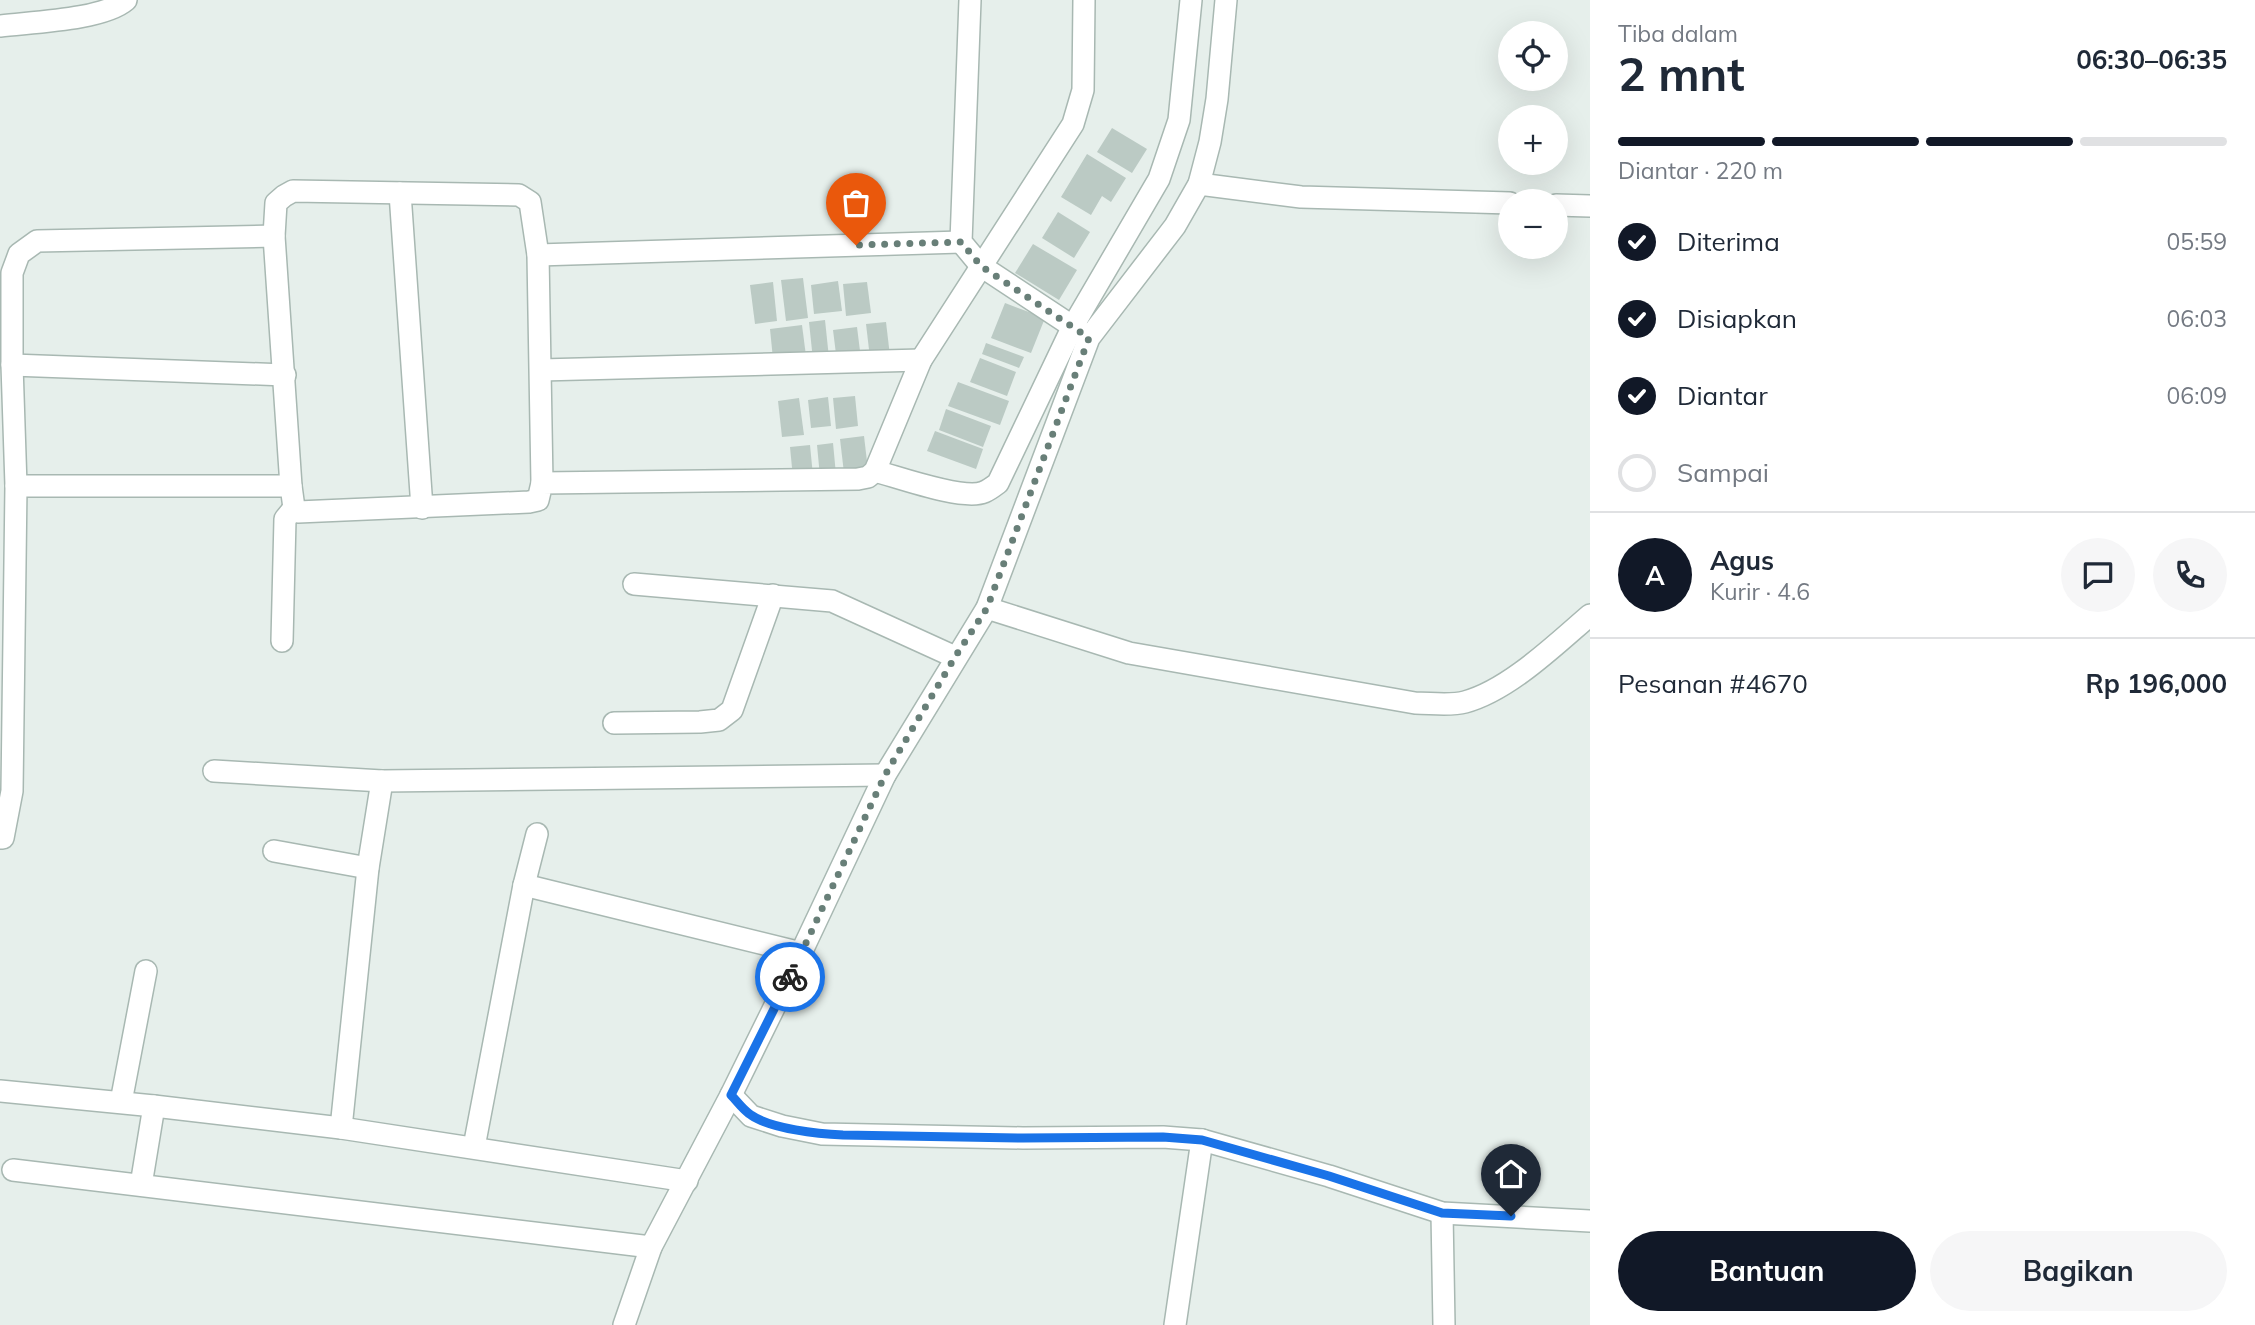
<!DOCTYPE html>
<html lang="id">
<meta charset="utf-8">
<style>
body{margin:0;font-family:Mulish,sans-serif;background:#f6f6f7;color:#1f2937;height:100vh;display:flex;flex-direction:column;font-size:26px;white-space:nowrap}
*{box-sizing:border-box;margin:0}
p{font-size:23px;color:#747a83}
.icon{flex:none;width:38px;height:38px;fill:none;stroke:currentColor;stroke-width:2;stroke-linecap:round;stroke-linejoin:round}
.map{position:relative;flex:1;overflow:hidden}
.details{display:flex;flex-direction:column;background:#fff;width:665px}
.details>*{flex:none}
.fabs{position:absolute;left:1498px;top:21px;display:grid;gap:14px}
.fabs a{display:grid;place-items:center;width:70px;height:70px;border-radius:50%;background:#fff;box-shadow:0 7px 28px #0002;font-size:35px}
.pin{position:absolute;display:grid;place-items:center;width:60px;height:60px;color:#fff;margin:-72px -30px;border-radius:50% 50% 50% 0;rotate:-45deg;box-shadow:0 0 7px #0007}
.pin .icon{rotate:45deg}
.courier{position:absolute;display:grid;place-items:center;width:70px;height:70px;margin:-35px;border:5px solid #1a73e8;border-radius:50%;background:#fff;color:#222;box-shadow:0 2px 9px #0007}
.headline em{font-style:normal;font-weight:700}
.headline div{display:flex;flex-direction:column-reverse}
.headline{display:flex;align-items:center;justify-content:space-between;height:119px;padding:0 28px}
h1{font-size:46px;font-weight:700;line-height:52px}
.bar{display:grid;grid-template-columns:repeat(4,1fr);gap:10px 7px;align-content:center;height:84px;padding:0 28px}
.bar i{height:9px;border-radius:5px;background:#e0e1e3}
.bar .on{background:#111827}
.bar p{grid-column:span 4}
.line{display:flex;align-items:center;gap:18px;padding:0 28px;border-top:2px solid #e0e1e3}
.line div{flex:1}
.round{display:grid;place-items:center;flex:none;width:74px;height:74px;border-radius:37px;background:#f6f6f7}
ol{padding:0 28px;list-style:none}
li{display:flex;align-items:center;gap:21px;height:77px}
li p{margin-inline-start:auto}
li .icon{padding:7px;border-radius:50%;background:#111827;color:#fff;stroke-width:4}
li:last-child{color:#747a83}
li i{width:38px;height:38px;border:4px solid #e0e1e3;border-radius:50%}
.cta{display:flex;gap:14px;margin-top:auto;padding:14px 28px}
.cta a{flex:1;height:80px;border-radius:42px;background:#111827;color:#fff;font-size:28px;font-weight:700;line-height:80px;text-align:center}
.cta a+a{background:#f6f6f7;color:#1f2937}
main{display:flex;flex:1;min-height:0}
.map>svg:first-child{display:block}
.building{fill:#bbcac4}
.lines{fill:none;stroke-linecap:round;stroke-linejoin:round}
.street-casing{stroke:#a8b8b2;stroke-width:24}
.street{stroke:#fff;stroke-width:21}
.done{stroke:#687f78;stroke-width:7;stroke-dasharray:0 12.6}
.route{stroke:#1a73e8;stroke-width:9}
</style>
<main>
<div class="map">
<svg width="1590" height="1325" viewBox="0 0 1590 1325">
<rect width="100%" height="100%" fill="#e6efeb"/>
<g class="building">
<polygon points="1112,128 1147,149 1132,173 1097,152"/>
<polygon points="1087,154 1126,178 1111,202 1102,196 1091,215 1061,197"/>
<polygon points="1058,212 1090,232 1074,258 1042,238"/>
<polygon points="1033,244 1077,270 1059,300 1015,273"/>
<polygon points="803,278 808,318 786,321 781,280"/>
<polygon points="838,281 842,311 814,314 811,285"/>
<polygon points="773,282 777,321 755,324 750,285"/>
<polygon points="867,282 871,313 846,316 843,284"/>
<polygon points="1005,303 1045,318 1031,353 991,338"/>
<polygon points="825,320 829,358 813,360 809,322"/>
<polygon points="886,322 890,356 870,358 866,324"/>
<polygon points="802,325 806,356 773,359 770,329"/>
<polygon points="857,327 861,359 837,362 833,330"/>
<polygon points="986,343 1024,357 1019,368 982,354"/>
<polygon points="980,358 1016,372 1007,396 970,382"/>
<polygon points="958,382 1009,401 1000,425 948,406"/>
<polygon points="855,396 858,426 836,429 833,398"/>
<polygon points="828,397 831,426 811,428 808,400"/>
<polygon points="799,398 804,435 782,437 778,401"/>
<polygon points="946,409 991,426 983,447 939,430"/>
<polygon points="935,431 983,449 976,469 927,451"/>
<polygon points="864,436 868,470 844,473 840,439"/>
<polygon points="833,443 836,475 820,477 817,445"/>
<polygon points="810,445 813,476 793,478 790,447"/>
</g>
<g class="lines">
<g class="street-casing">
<g id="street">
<polyline points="970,0 961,242 981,266 1084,334"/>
<path d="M0,26C32,22 103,20 126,0"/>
<polyline points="1199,184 1301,197 1510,203"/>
<polyline points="400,193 422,508"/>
<polyline points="1556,205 1590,206"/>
<polyline points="538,255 961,242"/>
<polyline points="12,365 285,375"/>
<polyline points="541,370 921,360"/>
<path d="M875,471C898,477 964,501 984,492C989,490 994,486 998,483L1073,326L1159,179L1179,120L1191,0"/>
<polyline points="16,486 12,365 12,273 19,254 37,241 274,236"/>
<polyline points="291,486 274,236 276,203 284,196 293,191 519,195 530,202 538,255 542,483"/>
<polyline points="634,584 832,601 955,657"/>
<path d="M987,608L1129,653L1415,703C1431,703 1450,706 1465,702C1509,690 1555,645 1590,615"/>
<polyline points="282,641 285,519 294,508"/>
<polyline points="614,723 700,722 719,720 732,710 773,595"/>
<polyline points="214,771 382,781 885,775"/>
<polyline points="0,838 3,838 12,791 16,486 291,486 294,508 298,512 529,502 538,500 542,483 858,479 868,477 875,471 921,360 1073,124 1083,90 1084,0"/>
<polyline points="274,851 368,868"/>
<polyline points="524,885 801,953"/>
<polyline points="0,1091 154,1106 341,1128 687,1181"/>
<polyline points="731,1095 751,1116 782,1126 822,1134 1023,1138 1163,1137 1202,1140 1329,1176 1442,1213 1590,1221"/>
<polyline points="121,1102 146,971"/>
<polyline points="341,1128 368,868 382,781"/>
<polyline points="474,1147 524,885 537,834"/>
<polyline points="13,1170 651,1247"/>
<polyline points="141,1185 154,1106"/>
<polyline points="1442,1213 1444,1325"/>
<polyline points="624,1325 651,1247 731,1095 801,953 885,775 987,608 1089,338 1175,226 1199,184 1210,142 1217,99 1226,0"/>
<polyline points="1175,1325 1202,1140"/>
</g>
</g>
<use href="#street" class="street"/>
</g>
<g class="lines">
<polyline class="done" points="790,977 885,775 955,657 987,608 1089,338 981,266 961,242 856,245"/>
<path class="route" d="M790,977L731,1095C737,1101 743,1110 751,1115C771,1129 819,1134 843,1135L1023,1138L1163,1137L1202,1140L1329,1176L1442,1213L1511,1216"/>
</g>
</svg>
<div class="fabs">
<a><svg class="icon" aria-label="locate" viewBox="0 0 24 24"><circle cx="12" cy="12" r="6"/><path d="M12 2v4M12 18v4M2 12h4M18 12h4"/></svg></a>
<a>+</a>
<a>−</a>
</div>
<div class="pin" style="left:856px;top:245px;background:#ea580c"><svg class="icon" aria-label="bag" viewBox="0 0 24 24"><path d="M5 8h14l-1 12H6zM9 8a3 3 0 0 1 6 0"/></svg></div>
<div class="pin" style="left:1511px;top:1216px;background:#1f2937"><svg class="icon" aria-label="home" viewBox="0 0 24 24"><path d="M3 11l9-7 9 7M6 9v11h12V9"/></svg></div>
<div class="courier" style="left:790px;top:977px"><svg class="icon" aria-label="bike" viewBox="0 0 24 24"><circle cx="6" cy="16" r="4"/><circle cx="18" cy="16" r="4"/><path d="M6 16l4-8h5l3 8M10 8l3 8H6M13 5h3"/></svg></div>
</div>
<section class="details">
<div class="headline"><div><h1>2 mnt</h1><p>Tiba dalam</p></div><em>06:30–06:35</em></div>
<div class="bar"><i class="on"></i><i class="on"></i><i class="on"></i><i></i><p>Diantar · 220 m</p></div>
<ol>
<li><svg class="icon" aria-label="check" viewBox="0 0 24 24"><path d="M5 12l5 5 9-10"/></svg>Diterima<p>05:59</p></li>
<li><svg class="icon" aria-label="check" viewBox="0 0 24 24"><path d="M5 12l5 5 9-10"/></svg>Disiapkan<p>06:03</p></li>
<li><svg class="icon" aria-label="check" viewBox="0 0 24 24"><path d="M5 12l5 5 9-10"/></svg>Diantar<p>06:09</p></li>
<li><i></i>Sampai</li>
</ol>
<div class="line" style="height:126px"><b class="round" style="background:#111827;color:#fff">A</b><div><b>Agus</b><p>Kurir · 4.6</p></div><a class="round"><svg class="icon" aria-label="chat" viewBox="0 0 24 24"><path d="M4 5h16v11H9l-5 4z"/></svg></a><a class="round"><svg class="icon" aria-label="phone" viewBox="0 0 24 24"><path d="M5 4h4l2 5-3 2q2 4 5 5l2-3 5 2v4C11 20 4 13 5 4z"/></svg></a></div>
<div class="line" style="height:91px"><div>Pesanan #4670</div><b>Rp 196,000</b></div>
<div class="cta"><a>Bantuan</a><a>Bagikan</a></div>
</section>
</main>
